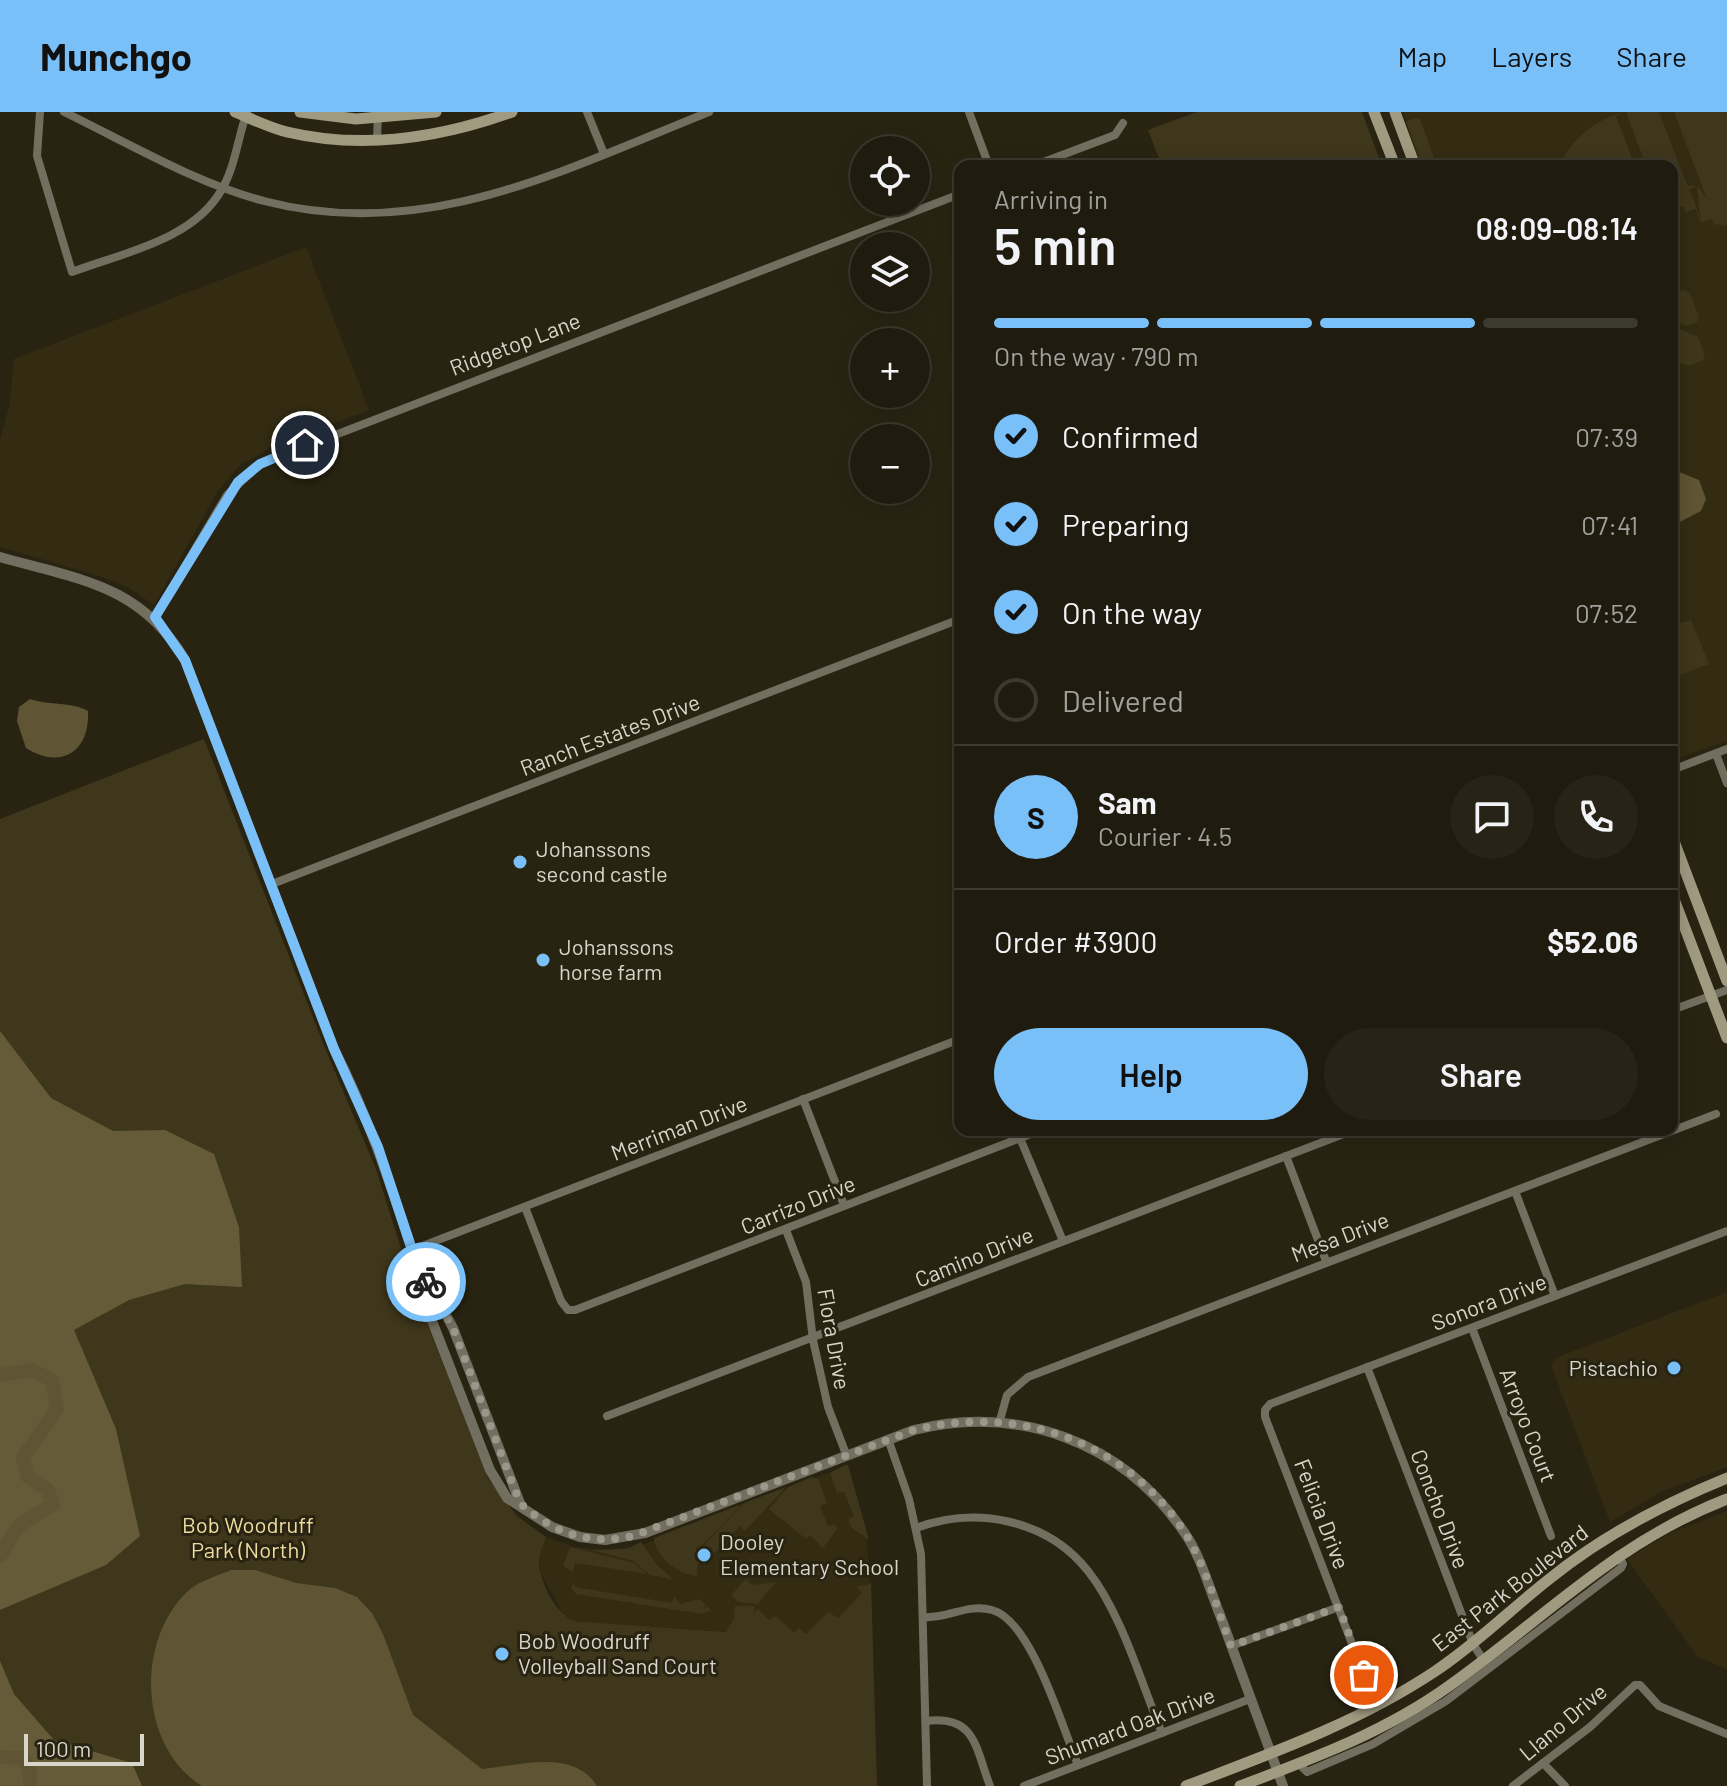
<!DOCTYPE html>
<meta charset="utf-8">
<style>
body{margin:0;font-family:Barlow,sans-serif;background:#272417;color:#f1f3f6;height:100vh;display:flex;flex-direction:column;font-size:30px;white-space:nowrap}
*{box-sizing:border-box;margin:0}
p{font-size:26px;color:#a1a19e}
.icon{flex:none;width:44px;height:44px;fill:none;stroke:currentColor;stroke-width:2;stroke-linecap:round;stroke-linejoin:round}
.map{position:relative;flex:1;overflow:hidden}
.panel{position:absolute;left:954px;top:48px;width:724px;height:976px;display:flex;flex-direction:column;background:#1f1b0e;border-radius:16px;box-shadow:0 4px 20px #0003,0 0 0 2px #3c392e}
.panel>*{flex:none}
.controls{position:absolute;left:850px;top:24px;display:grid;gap:16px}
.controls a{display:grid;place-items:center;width:80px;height:80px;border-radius:50%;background:#1f1b0e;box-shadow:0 4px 20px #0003,0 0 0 2px #3c392e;font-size:40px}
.scale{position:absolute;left:24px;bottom:20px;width:120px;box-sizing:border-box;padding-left:8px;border:4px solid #d8d5ca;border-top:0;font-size:22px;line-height:28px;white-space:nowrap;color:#d8d5ca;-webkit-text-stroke:6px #292412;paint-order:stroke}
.pin{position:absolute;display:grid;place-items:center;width:68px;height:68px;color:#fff;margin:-34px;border:4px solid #fff;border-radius:50%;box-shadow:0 2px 8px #0007}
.courier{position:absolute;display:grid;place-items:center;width:80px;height:80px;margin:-40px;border:6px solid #79bff8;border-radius:50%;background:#fff;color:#222;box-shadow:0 2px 10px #0007}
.summary em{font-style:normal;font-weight:600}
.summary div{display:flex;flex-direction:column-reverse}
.summary{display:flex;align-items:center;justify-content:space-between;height:136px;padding:0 40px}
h1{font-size:52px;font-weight:600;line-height:60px}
.bar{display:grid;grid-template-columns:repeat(4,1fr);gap:12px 8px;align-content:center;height:96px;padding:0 40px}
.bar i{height:10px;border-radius:6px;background:#3c392e}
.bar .selected{background:#79bff8}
.bar p{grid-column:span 4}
.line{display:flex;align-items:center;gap:20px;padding:0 40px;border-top:2px solid #3c392e}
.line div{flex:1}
.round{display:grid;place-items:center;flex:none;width:84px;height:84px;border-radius:42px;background:#272417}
ol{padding:0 40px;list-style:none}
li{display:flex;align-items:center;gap:24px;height:88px}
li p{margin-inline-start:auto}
li .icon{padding:8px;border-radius:50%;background:#79bff8;color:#111;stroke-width:4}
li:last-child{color:#a1a19e}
li i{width:44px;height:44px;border:4px solid #3c392e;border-radius:50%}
.button{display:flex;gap:16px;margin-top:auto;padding:16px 40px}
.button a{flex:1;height:92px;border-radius:48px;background:#79bff8;color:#111;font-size:32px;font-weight:600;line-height:92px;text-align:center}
.button a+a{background:#272417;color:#f1f3f6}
header{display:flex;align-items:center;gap:48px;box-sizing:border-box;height:112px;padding:0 40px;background:#79bff8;color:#111}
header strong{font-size:38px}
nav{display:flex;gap:44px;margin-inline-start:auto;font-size:28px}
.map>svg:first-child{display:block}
.built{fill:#332c13}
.green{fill:#3e371c}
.forest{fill:#655b39}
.water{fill:#5f5534}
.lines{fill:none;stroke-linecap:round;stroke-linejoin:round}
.river{stroke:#5f5534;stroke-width:14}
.minor{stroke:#736f60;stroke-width:8}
.tertiary{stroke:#736f60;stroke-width:10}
.secondary{stroke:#a09a81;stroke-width:11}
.done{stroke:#9b978a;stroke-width:8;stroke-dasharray:0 14.4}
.route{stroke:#79bff8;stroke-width:10}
.poi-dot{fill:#79bff8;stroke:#292412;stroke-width:3}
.labels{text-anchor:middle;stroke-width:6;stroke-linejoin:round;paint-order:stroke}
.street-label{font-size:22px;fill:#d8d5ca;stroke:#292412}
.poi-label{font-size:22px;fill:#d8d5ca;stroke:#292412;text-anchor:start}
.park-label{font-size:22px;fill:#eedc9e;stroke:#292412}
</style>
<header>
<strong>Munchgo</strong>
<nav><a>Map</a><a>Layers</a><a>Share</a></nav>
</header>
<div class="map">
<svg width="1727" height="1674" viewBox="0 0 1727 1674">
<rect width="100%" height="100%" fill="#292412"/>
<g class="built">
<polygon points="1403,0 1727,0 1727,629 1672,648 1672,54 1423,54"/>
<polygon points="306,135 369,298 270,336 240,353 218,379 154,493 128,475 96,463 0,435 0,328 10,291 14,247"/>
<polygon points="1727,1180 1727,1355 1661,1380 1610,1410 1551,1253 1558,1245"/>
<polygon points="846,1354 866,1418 873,1522 801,1525 573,1509 564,1504 542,1463 539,1447 546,1425 574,1435 604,1438 639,1434"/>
<polygon points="1727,1399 1727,1557 1698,1545 1627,1447 1670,1421"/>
</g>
<g class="green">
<polygon points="1197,0 1362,0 1382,54 1162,54 1148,18"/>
<path d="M1624,0L1616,4L1635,54H1560C1572,26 1594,8 1624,0Z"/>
<path d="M1626,0H1659L1687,73L1696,74L1689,78C1694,88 1699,98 1700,112L1696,97L1686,100L1683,94L1674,98L1676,106L1672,108V54H1646Z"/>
<polygon points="1674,0 1727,0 1727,114 1714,112 1712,107 1701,111 1697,74 1707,87"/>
<polygon points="1414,6 1420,7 1437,54 1422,54 1406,10"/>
<polygon points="1683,178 1690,181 1699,205 1697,210 1687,214 1672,207 1672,182"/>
<polygon points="1672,214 1698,225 1705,244 1702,249 1688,254 1672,248"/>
<polygon points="1672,498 1678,512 1691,508 1709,552 1672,566"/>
<path d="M204,627L325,936L376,1057L414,1178L488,1366L517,1404L546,1425C544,1433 539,1442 539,1450C540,1470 555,1500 573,1509L726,1520L734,1506L735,1494H755L753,1502L758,1497L769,1508L776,1504L794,1521L799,1516L806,1522L828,1500L838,1506L862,1481L856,1475L870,1472L871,1469L877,1674H0V707Z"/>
<polygon points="845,1353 848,1353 869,1428 852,1416 848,1408 854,1404 844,1380 837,1381 830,1361"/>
<polygon points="812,1365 818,1367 827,1391 820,1394 828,1414 835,1412 837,1417 823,1436 810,1423 806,1427 769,1397 788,1375"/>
<polygon points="786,1375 745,1419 740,1414 715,1441 712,1439 697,1452 706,1431 744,1391"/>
<path d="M742,1392L699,1437L697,1464C679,1463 655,1445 654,1426Z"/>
<polygon points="641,1430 657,1453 673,1467 650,1463 633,1449 592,1438 627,1437"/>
<polygon points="570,1435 634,1451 647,1462 575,1451 573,1460 563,1454"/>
<polygon points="746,1467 752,1473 776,1470 758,1492 738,1490 731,1483"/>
<polygon points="574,1469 575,1475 672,1491 674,1484 680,1492 700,1487 706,1492 703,1497 707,1494 711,1498 702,1502 576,1482 571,1476"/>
</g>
<g class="forest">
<polygon points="0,919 51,986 113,1019 165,1018 214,1042 239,1115 242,1175 185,1172 129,1188 74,1218 116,1317 140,1424 106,1453 0,1498"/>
<polygon points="0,1549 14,1582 54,1628 132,1651 142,1674 0,1674"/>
</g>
<g class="water">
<polygon points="1674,358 1699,368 1706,387 1701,399 1672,414"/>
<path d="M30,587C50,594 70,589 88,599C90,640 61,658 26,636L17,609L19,595Z"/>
<path d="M231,1458H255L296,1471L335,1476L357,1485L372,1501L383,1522L413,1603L482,1657C519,1654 573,1636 597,1674H202C139,1635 135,1530 187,1480C198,1469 217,1464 231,1458Z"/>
</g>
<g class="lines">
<g class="river">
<polyline points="0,1263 32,1258 52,1268 57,1297 23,1346 27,1364 48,1378 53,1392 18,1414 0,1444"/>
<polyline points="0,1645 23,1646 30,1658 30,1674"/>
</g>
<g class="minor">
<path d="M40,0L37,44L72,160C122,141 194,128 222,77C235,55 238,25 247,0"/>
<path d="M64,0C128,31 195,71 264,89C425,131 563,58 709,0"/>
<polyline points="587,0 604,42"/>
<polyline points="969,0 989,54"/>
<polyline points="377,27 378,1"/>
<polyline points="1033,54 1115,23 1123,11"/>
<polyline points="155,505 227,383 260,352 960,82"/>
<polyline points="1716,642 1727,671"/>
<polyline points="1672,658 1727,637"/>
<polyline points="272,772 960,507"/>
<polyline points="1672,898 1727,878"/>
<polyline points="803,987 844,1093"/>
<polyline points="1020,1026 1063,1129"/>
<polyline points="1286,1044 1326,1149"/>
<polyline points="1515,1079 1555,1184"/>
<polyline points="525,1095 561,1189 568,1198 575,1198 1041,1018"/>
<polyline points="786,1118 806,1170 813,1228 828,1295 846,1342"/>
<polyline points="412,1138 960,927"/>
<polyline points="1472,1216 1551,1424"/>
<polyline points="1367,1255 1473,1532 1484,1549"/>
<polyline points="607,1304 1354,1018"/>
<polyline points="1000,1308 1007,1283 1028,1265 1716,1002"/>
<polyline points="888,1327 909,1387 921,1442 927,1674"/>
<path d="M916,1416C976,1394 1047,1407 1088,1459C1122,1502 1141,1571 1162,1621"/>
<path d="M924,1505C948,1507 967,1491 992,1498C1032,1509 1062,1615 1078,1653"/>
<polyline points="1231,1534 1339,1495"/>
<polyline points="1364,1563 1265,1305 1265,1298 1270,1292 1727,1119"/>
<path d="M926,1609C976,1603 975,1635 990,1674"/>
<polyline points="1543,1651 1565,1674"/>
<polyline points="1300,1653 1307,1660 1373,1632 1446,1589 1621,1456 1623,1452 1618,1443"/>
<polyline points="1024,1674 1250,1587"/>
<polyline points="1513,1674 1590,1615 1635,1573 1640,1573 1659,1594 1727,1622"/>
</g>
<g class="tertiary">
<path d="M0,445C78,467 141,473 185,548L334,937C372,1011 395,1087 421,1165L420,1178L490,1358L507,1386L552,1415L580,1425L605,1428L645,1421L914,1318C1019,1292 1123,1330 1184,1420C1201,1444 1209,1476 1220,1503C1241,1560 1262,1617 1283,1674"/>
<polyline points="421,1165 431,1175 453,1216 520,1391"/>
</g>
<g class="secondary">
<path d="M235,0C252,7 270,16 287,20C363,38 440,26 512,0"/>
<polyline points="300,0 356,7 436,0"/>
<polyline points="1374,0 1395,54"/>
<polyline points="1395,0 1415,54"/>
<polyline points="1672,724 1727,869"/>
<polyline points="1672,782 1727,926"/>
<path d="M1186,1674C1272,1641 1357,1611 1434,1560C1475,1533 1510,1498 1548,1468C1602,1424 1663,1392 1727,1366"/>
<path d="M1240,1674C1314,1646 1385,1620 1449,1574C1545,1506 1614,1431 1727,1387"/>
</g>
</g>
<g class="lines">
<path class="done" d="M426,1170L453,1216L520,1391C553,1421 589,1434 633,1424L914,1318C1018,1292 1126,1329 1185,1421C1206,1454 1217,1497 1231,1534L1339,1495L1364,1563"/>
<polyline class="route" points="305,333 260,352 238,370 155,505 185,548 334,937 378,1035 421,1165 426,1170"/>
</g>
<g class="poi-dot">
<circle cx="520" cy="750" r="8"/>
<circle cx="543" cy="848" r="8"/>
<circle cx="1674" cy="1256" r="8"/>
<circle cx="704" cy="1443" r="8"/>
<circle cx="502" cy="1542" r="8"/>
</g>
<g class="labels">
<g class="street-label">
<text transform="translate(515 232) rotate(-21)" y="8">Ridgetop Lane</text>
<text transform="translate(610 623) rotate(-21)" y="8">Ranch Estates Drive</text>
<text transform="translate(679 1016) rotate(-21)" y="8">Merriman Drive</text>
<text transform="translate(798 1093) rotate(-22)" y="8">Carrizo Drive</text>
<text transform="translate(1340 1125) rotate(-21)" y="8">Mesa Drive</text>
<text transform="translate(974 1145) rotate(-22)" y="8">Camino Drive</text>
<text transform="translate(1489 1190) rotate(-21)" y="8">Sonora Drive</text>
<text transform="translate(834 1227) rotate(80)" y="8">Flora Drive</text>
<text transform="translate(1528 1313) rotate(69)" y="8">Arroyo Court</text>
<text transform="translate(1440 1397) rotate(69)" y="8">Concho Drive</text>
<text transform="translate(1322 1402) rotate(69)" y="8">Felicia Drive</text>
<text transform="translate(1510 1476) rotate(-38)" y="8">East Park Boulevard</text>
<text transform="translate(1563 1610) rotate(-40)" y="8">Llano Drive</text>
<text transform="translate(1130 1614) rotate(-21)" y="8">Shumard Oak Drive</text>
</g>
<g class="poi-label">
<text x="536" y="745">Johanssons<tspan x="536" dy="25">second castle</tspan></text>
<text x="559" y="843">Johanssons<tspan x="559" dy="25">horse farm</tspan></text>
<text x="1658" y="1264" text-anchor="end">Pistachio</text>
<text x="720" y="1438">Dooley<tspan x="720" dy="25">Elementary School</tspan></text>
<text x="518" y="1537">Bob Woodruff<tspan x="518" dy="25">Volleyball Sand Court</tspan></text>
</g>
<g class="park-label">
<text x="248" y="1421">Bob Woodruff<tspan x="248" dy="25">Park (North)</tspan></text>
</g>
</g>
</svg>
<div class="controls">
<a><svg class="icon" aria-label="locate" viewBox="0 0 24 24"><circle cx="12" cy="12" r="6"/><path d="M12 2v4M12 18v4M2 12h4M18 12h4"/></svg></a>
<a><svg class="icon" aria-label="layers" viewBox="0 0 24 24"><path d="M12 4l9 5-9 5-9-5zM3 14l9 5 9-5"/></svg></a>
<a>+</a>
<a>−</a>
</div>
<div class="scale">100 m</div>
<div class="pin" style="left:1364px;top:1563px;background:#ea580c"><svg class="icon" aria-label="bag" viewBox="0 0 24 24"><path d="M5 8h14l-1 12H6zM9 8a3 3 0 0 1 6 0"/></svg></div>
<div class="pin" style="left:305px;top:333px;background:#1f2937"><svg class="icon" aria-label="home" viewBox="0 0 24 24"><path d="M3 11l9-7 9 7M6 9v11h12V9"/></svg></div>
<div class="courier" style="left:426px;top:1170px"><svg class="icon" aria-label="bike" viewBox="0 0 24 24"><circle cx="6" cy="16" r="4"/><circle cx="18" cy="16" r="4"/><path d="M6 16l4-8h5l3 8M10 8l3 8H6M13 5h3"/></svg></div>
<section class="panel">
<div class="summary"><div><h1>5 min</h1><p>Arriving in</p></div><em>08:09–08:14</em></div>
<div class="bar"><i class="selected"></i><i class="selected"></i><i class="selected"></i><i></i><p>On the way · 790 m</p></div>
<ol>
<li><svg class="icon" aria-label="check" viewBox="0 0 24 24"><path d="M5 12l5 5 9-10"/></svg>Confirmed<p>07:39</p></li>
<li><svg class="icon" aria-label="check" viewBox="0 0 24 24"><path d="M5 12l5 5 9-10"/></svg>Preparing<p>07:41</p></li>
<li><svg class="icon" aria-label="check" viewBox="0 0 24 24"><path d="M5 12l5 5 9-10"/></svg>On the way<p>07:52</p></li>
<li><i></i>Delivered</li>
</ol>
<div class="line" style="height:144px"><b class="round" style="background:#79bff8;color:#111">S</b><div><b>Sam</b><p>Courier · 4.5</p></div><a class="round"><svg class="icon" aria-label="chat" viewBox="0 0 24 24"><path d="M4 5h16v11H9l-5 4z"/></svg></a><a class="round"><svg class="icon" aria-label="phone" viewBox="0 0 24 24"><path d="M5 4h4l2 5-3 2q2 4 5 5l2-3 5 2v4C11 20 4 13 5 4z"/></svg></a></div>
<div class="line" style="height:104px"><div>Order #3900</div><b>$52.06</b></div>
<div class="button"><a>Help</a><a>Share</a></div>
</section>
</div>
